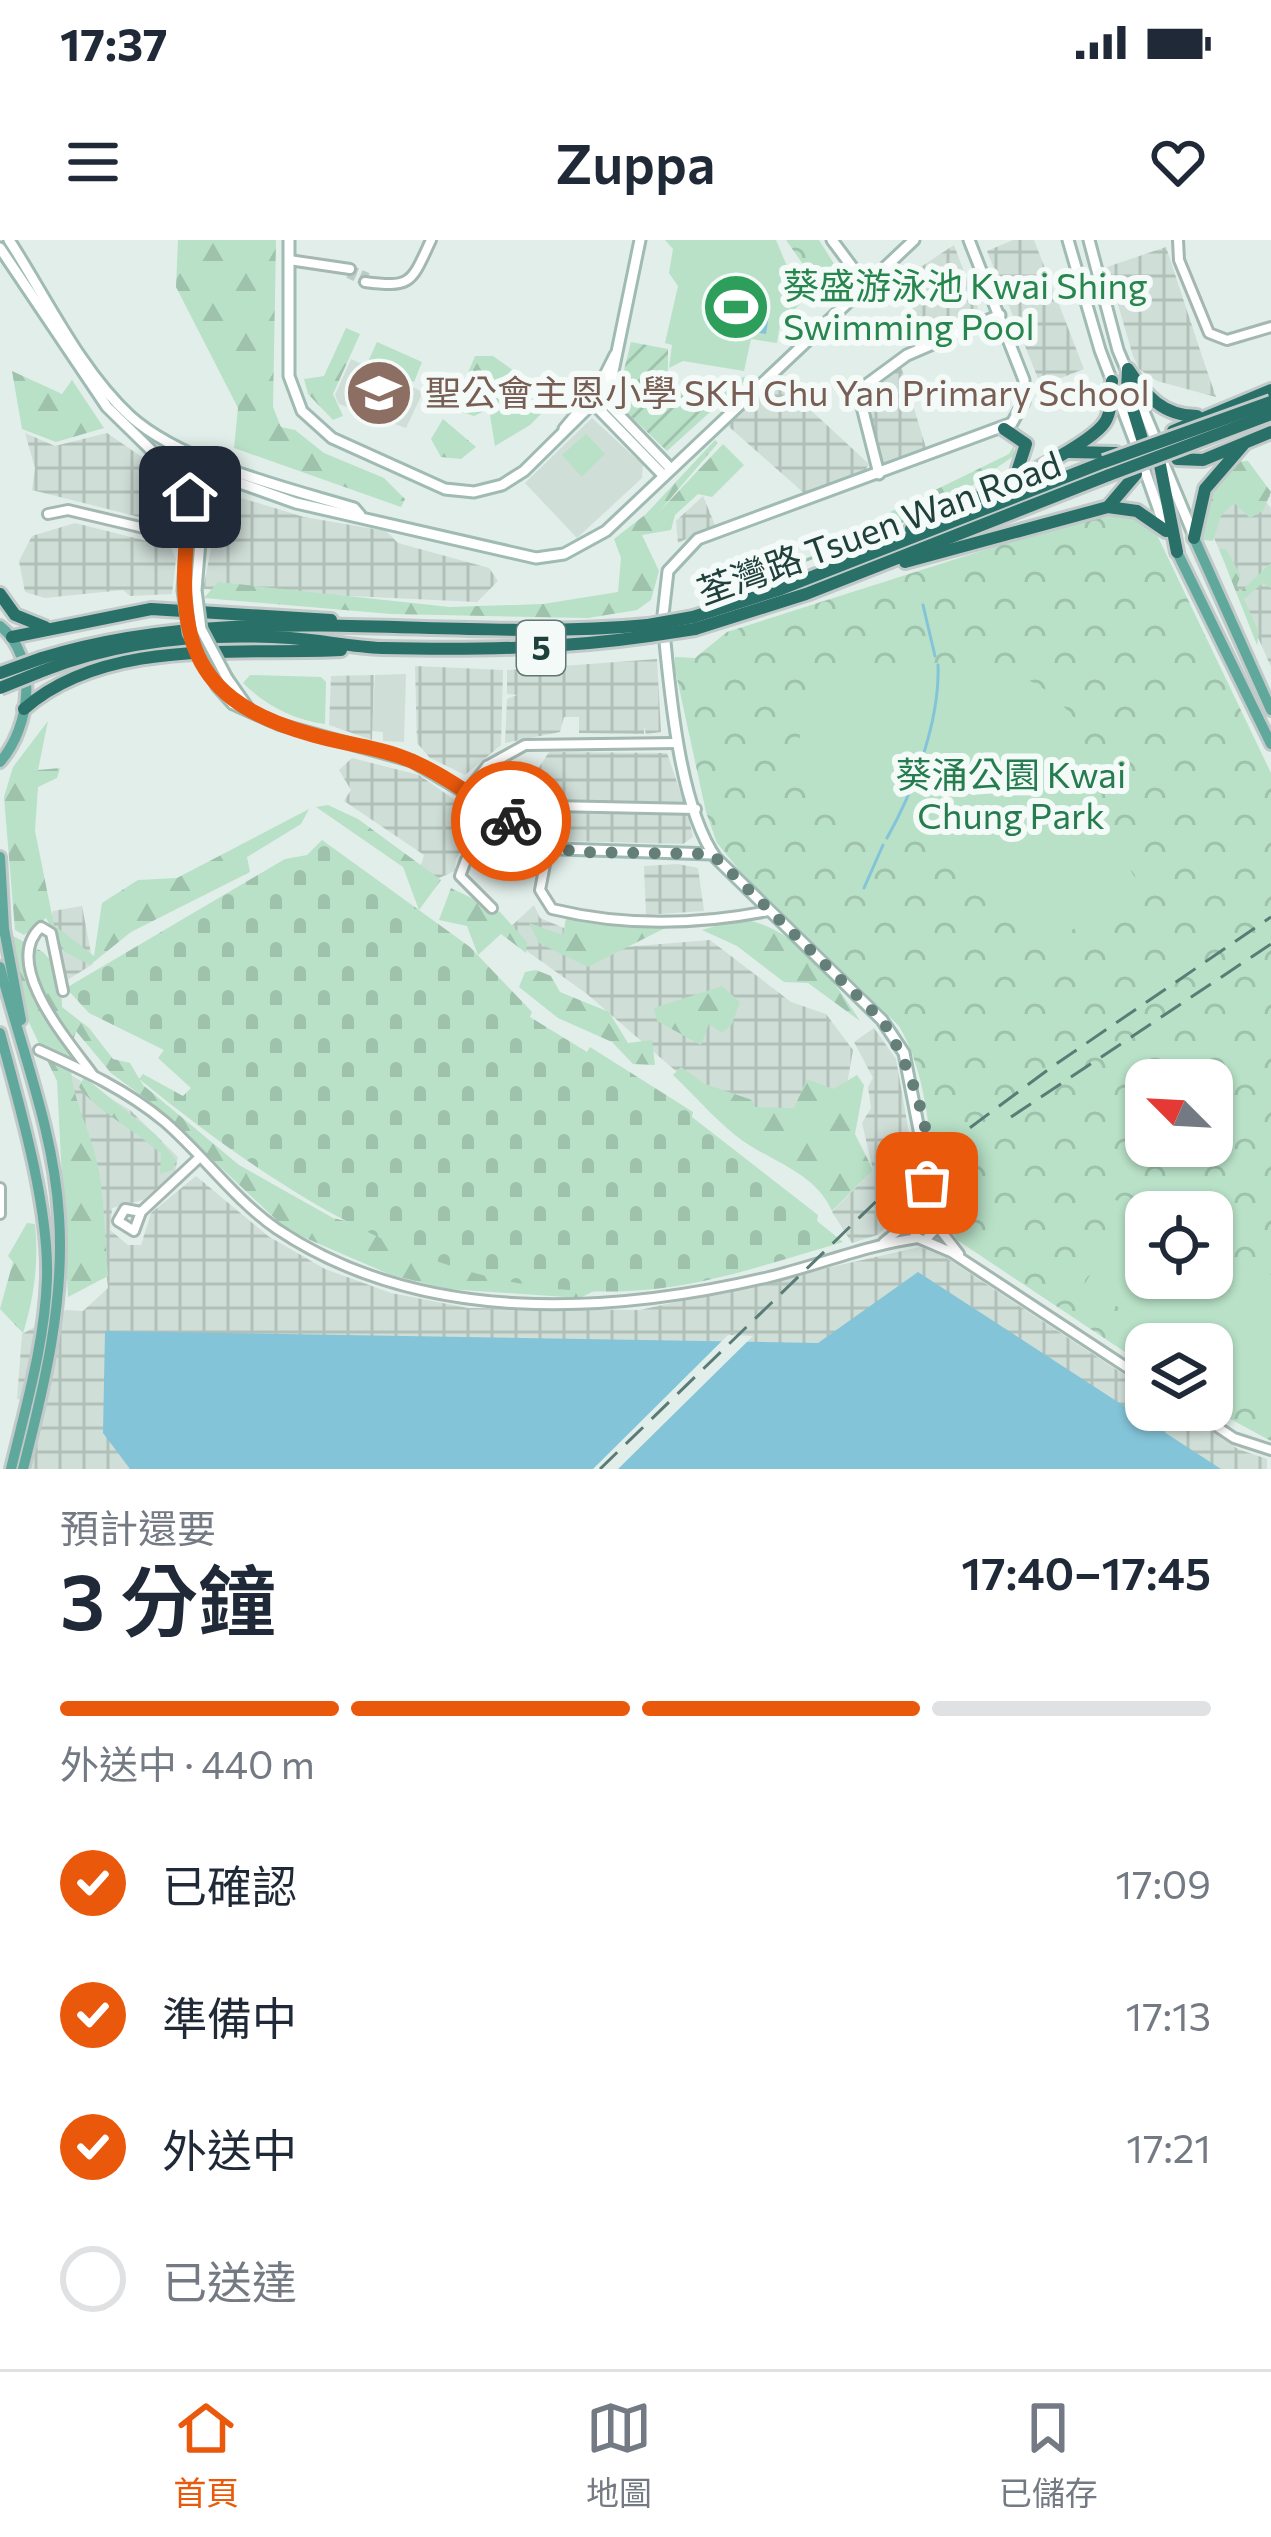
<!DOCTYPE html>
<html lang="zh-TW">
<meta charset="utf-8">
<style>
body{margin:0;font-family:Commissioner,"Noto Sans TC",sans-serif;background:#f2f2f3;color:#1f2937;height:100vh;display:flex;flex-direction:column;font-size:45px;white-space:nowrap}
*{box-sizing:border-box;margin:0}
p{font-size:39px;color:#747a83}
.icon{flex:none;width:66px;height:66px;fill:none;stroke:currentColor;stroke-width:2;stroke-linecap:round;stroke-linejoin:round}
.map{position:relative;height:1229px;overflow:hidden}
.drawer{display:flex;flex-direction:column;background:#fff;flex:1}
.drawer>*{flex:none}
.needle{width:78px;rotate:294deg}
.controls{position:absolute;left:1125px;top:819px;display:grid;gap:24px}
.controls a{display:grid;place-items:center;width:108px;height:108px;border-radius:24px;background:#fff;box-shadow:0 3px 9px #0004;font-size:60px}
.pin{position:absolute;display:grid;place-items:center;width:102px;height:102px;color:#fff;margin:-51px;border-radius:24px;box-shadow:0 6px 18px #0006}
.courier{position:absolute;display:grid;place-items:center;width:120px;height:120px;margin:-60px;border:9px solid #ea580c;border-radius:50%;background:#fff;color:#222;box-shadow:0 3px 15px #0007}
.summary em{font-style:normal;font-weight:600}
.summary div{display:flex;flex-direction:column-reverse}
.summary{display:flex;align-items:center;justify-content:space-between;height:204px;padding:0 60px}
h1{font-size:78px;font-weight:600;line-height:90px}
.bar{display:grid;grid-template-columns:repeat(4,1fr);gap:18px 12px;align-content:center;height:144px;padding:0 60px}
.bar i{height:15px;border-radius:9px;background:#e0e1e3}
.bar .selected{background:#ea580c}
.bar p{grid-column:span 4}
ol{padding:0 60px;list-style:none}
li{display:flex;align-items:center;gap:36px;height:132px}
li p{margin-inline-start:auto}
li .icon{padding:12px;border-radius:50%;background:#ea580c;color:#fff;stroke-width:4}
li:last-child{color:#747a83}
li i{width:66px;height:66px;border:6px solid #e0e1e3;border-radius:50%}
.status{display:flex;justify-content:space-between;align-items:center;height:84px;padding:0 60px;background:#fff;direction:ltr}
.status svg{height:33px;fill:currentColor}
header{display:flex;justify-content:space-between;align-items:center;height:156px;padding:0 60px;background:#fff;font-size:54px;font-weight:600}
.tab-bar{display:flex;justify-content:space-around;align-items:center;height:168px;border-top:3px solid #e0e1e3;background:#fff;font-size:33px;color:#747a83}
.tab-bar a{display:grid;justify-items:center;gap:6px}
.tab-bar .selected{color:#ea580c}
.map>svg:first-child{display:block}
.built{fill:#d0ded8}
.industrial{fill:url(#industrial-grid)}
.forest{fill:url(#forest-firs)}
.cemetery{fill:url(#cemetery-stones)}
.park{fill:url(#park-crowns);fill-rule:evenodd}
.garden{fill:url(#garden-furrows)}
.pitch{fill:#b8e1c7}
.water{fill:#84c4d9}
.pier{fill:#e2eee9}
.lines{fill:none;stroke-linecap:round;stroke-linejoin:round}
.stream{stroke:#84c4d9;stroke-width:3}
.street-tunnel{stroke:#bbcbc6;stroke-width:8;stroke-dasharray:8 4;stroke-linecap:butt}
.street-casing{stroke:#a4b7b1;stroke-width:14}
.secondary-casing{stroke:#9fbbb3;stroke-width:15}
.primary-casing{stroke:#c1cac8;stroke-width:16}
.highway-casing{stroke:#c1cac8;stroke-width:18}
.street{stroke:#fff;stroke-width:8}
.secondary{stroke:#fff;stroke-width:9}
.primary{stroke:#61a89c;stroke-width:10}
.highway{stroke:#287068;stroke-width:12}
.rail{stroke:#5a7c76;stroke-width:3;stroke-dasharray:24 12;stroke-linecap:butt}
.secondary-bridge-casing{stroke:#9fbbb3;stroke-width:15;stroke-linecap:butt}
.highway-bridge-casing{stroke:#c1cac8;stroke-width:18;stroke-linecap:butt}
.secondary-bridge{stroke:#fff;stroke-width:9}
.highway-bridge{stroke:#287068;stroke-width:12}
.done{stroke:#647e78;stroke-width:12;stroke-dasharray:0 21.6}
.route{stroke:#ea580c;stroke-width:15}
.labels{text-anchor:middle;stroke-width:12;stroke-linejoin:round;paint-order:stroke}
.shield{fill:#f3faf7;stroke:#5f7873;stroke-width:3}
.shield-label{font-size:33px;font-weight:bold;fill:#20413b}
.leisure-label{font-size:36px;fill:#27864d;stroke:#f3faf7;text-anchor:start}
.education-label{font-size:36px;fill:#785e54;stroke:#f3faf7;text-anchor:start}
.street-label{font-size:36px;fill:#20413b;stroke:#f3faf7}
.park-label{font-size:36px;fill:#257c4f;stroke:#f3faf7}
</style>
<div class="status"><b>17:37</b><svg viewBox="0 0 49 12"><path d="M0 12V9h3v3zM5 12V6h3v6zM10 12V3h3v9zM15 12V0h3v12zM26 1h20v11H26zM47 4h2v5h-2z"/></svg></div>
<header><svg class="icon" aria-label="menu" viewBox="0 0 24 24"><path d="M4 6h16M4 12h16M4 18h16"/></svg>Zuppa<svg class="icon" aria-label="heart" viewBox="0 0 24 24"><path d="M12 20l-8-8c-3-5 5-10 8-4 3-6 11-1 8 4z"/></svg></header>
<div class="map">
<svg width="1271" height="1229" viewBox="0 0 1271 1229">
<defs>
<pattern id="industrial-grid" width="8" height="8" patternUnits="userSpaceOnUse" patternTransform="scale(3)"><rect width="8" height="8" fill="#d0ded8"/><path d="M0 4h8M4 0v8" fill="none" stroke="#b2c0ba"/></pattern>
<pattern id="forest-firs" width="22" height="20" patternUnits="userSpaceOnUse" patternTransform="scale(3)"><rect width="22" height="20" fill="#b8e1c7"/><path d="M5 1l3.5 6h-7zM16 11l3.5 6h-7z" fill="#9ec2ac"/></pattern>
<pattern id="cemetery-stones" width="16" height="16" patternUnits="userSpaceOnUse" patternTransform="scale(3)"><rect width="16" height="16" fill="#b8e1c7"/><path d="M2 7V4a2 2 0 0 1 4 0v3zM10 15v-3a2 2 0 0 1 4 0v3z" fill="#9ec2ac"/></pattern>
<pattern id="park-crowns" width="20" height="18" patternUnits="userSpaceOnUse" patternTransform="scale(3)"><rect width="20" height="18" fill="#b8e1c7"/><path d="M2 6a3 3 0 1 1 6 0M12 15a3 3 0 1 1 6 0" fill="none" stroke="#9ec2ac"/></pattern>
<pattern id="garden-furrows" width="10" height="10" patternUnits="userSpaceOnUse" patternTransform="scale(3)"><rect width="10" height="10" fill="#b8e1c7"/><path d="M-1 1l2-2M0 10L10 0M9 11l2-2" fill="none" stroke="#9ec2ac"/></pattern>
</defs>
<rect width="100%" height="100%" fill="#e2eee9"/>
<g class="built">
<polygon points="351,119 423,152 406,188 339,164 335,155"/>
<polygon points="592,178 643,225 642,238 577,298 525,243"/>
<polygon points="406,434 404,502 383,501 383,492 372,491 375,435"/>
</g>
<g class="industrial">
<polygon points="1013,0 1034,0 1084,129 1041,146 987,11"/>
<polygon points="954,5 980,74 924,97 901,40"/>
<polygon points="1166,7 1201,113 1216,157 1157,141 1139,129 1133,116 1107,27"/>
<polygon points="900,123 927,211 885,225 875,214 863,155"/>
<polygon points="777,139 869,224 863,234 805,254 728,186"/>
<polygon points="25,193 55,206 107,193 162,231 176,256 176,278 167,284 32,250 35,228"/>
<polygon points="1247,230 1271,256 1265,261 1271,268 1271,427 1214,298 1215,273"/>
<polygon points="225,253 304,277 386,291 398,303 489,328 498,341 477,362 203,349 212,304 210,268"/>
<polygon points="703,256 715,285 678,303 676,281"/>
<polygon points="75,283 171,307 176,319 172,354 130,356 123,350 45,358 25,352 19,321 32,296"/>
<polygon points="657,419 661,492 646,494 644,486 644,494 579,493 579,477 564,477 560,492 505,503 507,459 517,455 507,454 507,430"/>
<polygon points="415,426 503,430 501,505 465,535 430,518 417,503"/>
<polygon points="374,435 372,500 329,485 331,436"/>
<polygon points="549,512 667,513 684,563 553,562 527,546"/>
<polygon points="352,518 419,535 481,578 456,619 455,631 437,639 421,626 424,615 344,561 351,550 339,530"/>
<polygon points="491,536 554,573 688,574 693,597 683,604 566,601 488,555 484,546"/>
<polygon points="678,624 698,628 704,671 646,675 644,626"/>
<polygon points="534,665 540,678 612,708 710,700 791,762 826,774 853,810 845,856 821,894 700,852 587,754 503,694"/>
<polygon points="82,666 93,724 64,742 51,677 53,671"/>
<polygon points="874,788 896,819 916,933 899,977 877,995 852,1003 832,972 873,930 862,883 871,868 868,847 873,838 854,802"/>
<polygon points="64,831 130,870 178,917 175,932 143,960 112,968 110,990 128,1005 141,1005 151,973 196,936 268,996 325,1029 391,1053 468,1068 640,1070 920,1007 945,1017 1146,1149 1146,1170 1179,1170 1238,1209 1267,1219 1267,1229 17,1229 32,1162 17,1159 22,1094 66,1070 83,1071 108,1048 98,965"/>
</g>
<g class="forest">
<polygon points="178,0 276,0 273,167 281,187 295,190 324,213 384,238 405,259 401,267 234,208 238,168 176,47"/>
<polygon points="346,88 360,94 333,154 343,176 333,180 308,154 304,139 324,136"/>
<polygon points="475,116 493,116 555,160 530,185 495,206 489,169 474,176 453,169"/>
<polygon points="12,131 62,154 72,140 104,188 56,202 22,189"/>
<polygon points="443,179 476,207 461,219 441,217 431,199"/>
<polygon points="715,200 718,203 658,273 723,204 744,225 712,257 698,254 675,275 671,290 642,295 659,331 651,360 637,370 588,378 391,374 204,358 218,342 450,367 543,364 618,352 621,318 614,299 646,274"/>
<path d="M1014,205V216C978,239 926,287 882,285L878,278L1009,214Z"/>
<polygon points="1248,221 1271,252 1263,271 1250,278 1234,263 1221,276 1213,301 1202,300 1207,250 1232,222"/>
<polygon points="877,292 737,351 708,355"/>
<polygon points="1219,309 1226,309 1241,336 1236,346 1240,352 1271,323 1271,348 1263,343 1244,359 1259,392 1257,405"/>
<polygon points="48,481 38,530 60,528 57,538 38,547 35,591 54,685 94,716 102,663 138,640 177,638 309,569 301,584 247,617 250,632 131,692 90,725 65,712 46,678 24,695 15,690 4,557 13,527"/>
<polygon points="328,565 358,579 441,640 419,670 403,627 316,567"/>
<polygon points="451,648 500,672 527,702 526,713 501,694 478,715 467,686 439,680"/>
<polygon points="566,678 671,685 588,727 539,703 529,683 563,695"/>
<path d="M740,679C793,685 833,738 860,781L808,743L784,742L737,706L702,690Z"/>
<path d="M13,696L43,712L61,732L62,767L89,788L113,819L130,823L143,845L239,925L333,978L608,1044L580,1058L448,1049L391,1035L287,990L157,867L111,833L76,791C58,844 91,881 99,932C105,966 105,1001 108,1036L68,1057L57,841L23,770Z"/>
<polygon points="536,730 551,736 560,752 609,772 628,803 652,800 655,825 633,824 612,802 558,778 519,747 525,732"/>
<polygon points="722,746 740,762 732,784 722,793 709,784 701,805 657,781 654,768"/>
<path d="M681,827L705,844L752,860L755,867L794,868L807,839L833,849L857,835L864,845L855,894L873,930L832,971C814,930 767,921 735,895C713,877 694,855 673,835Z"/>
<path d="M84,837L155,894L176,920L173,930L160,934L161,914C138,892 93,868 79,847Z"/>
<path d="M27,983L35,984C39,1020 34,1059 23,1093L0,1069L13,1022L8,1016Z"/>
</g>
<path class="cemetery" d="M322,600L470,707L532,772L530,777L587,812L590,807L693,872L692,877L818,975L817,981L843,1002C774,1022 701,1048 629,1051C440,1060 280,953 139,839L143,834L183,856L191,848L158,818L164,810L89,773L66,748L285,619L307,615Z"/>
<g class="park">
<polygon points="786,0 819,0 846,43 830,63"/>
<path d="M1103,272C1128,272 1142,275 1157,295L1271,533V1201L1212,1169V1104H1146V1126L957,1000C922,933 939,855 899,786L740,631L717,603L706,572L675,429V417L695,418L727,392ZM1146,840H1212V906H1146ZM1146,972H1212V1038H1146Z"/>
</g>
<polygon class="garden" points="631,102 668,109 668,138 674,148 703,148 710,156 730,141 751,135 667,211 616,162"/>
<g class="pitch">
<polygon points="665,0 776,0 802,62 780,84 777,103 751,99 744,131 683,121 669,128 672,105 665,103 678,46 669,33 673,9"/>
<polygon points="377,102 422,122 414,142 368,122"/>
<polygon points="586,194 605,214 582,237 562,215"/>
<path d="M940,423L1025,438L1051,453L1081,485L1102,585L1136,639C1110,660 1073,705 1035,696C1001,687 996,639 970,621C939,599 892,602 859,581C793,541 768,463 859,434C883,426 914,426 940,423Z"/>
<path d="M250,435L321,437L326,442L325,484C293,480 264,464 243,443Z"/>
<polygon points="1103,956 1154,972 1146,972 1146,1038 1212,1038 1212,1007 1250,1031 1271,1035 1271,1158 1212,1128 1212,1104 1175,1104 1084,1045 1116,992 1096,965"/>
</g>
<g class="water">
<polygon points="711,59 770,69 766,94 707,84"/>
<polygon points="918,1032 1221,1229 130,1229 103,1193 105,1091 818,1103"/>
</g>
<polygon class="pier" points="728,1095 753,1096 618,1229 593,1229"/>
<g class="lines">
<g class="stream">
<polyline points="923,365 935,416"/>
<path d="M887,598C914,550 940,481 938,425"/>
<polyline points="864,648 883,605"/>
</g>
<g class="street-tunnel">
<polyline points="350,29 368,37"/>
<polyline points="348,34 365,42"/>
</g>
<g class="street-casing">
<g id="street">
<polyline points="1178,0 1179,20 1209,93 1227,100 1271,87"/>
<polyline points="289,20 350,29"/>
<path d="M365,42C412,48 411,43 431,0"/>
<polyline points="48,274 68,270 199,301"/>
<polyline points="487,526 551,566 696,569"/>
<polyline points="466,553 487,526 525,505 677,503"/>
<path d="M549,604L540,650L552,669C622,686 697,685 768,671"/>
<polyline points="492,668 460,636 466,620 499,574"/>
<path d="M63,751L51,693L41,687C0,724 70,803 93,835"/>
<path d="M39,810C83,830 127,850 165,882C203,915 235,960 277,989C420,1085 608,1075 769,1037C819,1025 867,1005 918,998L951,1012L1146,1140"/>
<polyline points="0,948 0,974"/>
<polyline points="141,972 125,969 118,981 134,991 141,972 200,917"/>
<polyline points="927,998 938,987 959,1014"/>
<polyline points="884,1002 910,981 916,997"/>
<polyline points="1192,1170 1234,1198 1271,1210"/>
</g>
</g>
<g class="secondary-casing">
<g id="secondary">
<path d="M9,0C46,57 80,130 130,176C182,223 287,248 354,268L360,275"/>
<polyline points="289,0 289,136 302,171 332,198 445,249 474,252 502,245 524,231 610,146 640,0"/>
<polyline points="832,0 864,43"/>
<polyline points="1068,0 1100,110 1136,205"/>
<polyline points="1089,0 1118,110 1155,198"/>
<polyline points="0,8 107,167 153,212 296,263 536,318 564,314 606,291 914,0"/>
<polyline points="596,151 671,229"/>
<polyline points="589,159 664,236"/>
<polyline points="564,189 599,147 615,115"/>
<polyline points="1164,224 1194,296"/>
<polyline points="1145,231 1165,288"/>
<polyline points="879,234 858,151 907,115 1000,75"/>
<polyline points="202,259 233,243"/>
<polyline points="183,350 193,224"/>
<polyline points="196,350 206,229"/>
<polyline points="663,375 668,331 698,299 1012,183 1024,162 1024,140 969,0"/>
<path d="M665,402C671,462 681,569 716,618L882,780L904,813L938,987"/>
<polyline points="227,438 248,468"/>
<polyline points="217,446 233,464 278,484 412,521 560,609 712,614"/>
<polyline points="910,981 928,939"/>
</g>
</g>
<g class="primary-casing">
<g id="primary">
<polyline points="1194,298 1271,470"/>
<polyline points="1177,312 1271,504"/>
<path d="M0,386C39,417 31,487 0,522"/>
<polyline points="0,617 4,689 21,780"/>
<path d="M0,727C21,809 54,891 59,976C65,1062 44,1147 23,1229"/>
<path d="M0,793C19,864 49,965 47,1038C45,1102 26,1166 11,1229"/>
</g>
</g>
<g class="highway-casing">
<g id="highway">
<path d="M1128,129C1146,156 1163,176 1197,176"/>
<polyline points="1128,130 1127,150 1143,202"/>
<polyline points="1004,189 1026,204 1016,235"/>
<polyline points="1173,191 1271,150"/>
<polyline points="1070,212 1116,213"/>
<polyline points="1177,219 1203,220 1271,192"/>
<polyline points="1160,225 1177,312"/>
<polyline points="1108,267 1136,234"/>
<path d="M911,289C954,268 1074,217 1102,186C1113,174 1110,157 1112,141"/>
<polyline points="1194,298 1205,249 1243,205"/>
<polyline points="905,322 1108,267 1137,271 1166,291"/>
<polyline points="0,354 15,375 45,387"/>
<polyline points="693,377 781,349 1104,222"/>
<polyline points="695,389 806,354 1109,235"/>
<polyline points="12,397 151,369 331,380"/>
<path d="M42,418C239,357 446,404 648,385"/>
<path d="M45,430C123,399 208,393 290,398C321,400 352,407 382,408C472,410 560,409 649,396"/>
<path d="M24,469C106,397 239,415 341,410"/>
</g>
</g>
<use href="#street" class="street"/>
<use href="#secondary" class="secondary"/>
<use href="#primary" class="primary"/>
<use href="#highway" class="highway"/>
<g class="rail">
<polyline points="1011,877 1271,704"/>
<polyline points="600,1229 893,945 1053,826 1271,677"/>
</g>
<g class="secondary-bridge-casing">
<g id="secondary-bridge">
<polyline points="183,350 189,393 217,446"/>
<polyline points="196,350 201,389 227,438"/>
</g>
</g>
<g class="highway-bridge-casing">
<g id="highway-bridge">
<polyline points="1104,222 1271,162"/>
<polyline points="1109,235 1271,174"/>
<polyline points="648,385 693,377"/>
<polyline points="649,396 695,389"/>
<polyline points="0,433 42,418"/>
<polyline points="0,448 45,430"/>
</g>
</g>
<use href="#secondary-bridge" class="secondary-bridge"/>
<use href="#highway-bridge" class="highway-bridge"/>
</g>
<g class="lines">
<path class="done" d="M511,581L572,612L712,614L882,780C907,818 937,897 927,943"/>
<path class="route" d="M190,257C178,380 174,456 310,494C339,503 371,506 399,516C439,530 475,559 511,581"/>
</g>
<defs>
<g id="stadium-disc" transform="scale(3.45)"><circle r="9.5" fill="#2e9e5b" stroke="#f3faf7"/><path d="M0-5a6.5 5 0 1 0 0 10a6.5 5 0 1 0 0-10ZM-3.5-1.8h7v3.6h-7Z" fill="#fff"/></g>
<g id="school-disc" transform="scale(3.45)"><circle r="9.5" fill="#8d6e63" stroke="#f3faf7"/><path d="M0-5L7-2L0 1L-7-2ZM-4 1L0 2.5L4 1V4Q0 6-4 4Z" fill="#fff"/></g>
</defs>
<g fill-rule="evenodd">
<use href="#stadium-disc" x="736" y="67"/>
<use href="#school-disc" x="379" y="153"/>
</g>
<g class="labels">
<rect class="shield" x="517" y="381" width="48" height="54" rx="9"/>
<g class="shield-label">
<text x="541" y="420">5</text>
</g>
<g class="leisure-label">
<text x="783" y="59">葵盛游泳池 Kwai Shing<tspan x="783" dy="41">Swimming Pool</tspan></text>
</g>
<g class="education-label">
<text x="425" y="166">聖公會主恩小學 SKH Chu Yan Primary School</text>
</g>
<g class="street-label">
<text transform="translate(879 288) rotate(-20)" y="13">荃灣路 Tsuen Wan Road</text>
</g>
<g class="park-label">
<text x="1011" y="548">葵涌公園 Kwai<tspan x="1011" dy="41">Chung Park</tspan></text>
</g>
</g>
</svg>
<div class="controls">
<a><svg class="needle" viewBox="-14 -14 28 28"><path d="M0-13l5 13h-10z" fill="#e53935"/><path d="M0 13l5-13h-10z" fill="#747a83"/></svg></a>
<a><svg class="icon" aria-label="locate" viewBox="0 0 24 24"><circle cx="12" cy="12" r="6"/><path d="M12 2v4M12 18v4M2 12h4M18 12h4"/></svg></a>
<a><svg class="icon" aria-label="layers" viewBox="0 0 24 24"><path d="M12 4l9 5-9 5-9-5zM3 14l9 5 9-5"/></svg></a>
</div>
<div class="pin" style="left:927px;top:943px;background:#ea580c"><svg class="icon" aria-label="bag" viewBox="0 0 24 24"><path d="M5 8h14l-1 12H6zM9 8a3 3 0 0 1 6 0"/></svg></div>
<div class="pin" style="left:190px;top:257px;background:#1f2937"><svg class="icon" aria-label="home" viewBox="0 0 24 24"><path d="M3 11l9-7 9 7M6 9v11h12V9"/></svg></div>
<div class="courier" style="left:511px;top:581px"><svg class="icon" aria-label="bike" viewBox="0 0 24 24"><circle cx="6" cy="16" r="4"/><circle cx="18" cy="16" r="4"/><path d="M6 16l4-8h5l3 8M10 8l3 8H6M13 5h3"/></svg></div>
</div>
<section class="drawer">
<div class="summary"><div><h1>3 分鐘</h1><p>預計還要</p></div><em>17:40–17:45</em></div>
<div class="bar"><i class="selected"></i><i class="selected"></i><i class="selected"></i><i></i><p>外送中 · 440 m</p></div>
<ol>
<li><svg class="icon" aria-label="check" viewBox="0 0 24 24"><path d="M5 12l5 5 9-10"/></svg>已確認<p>17:09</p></li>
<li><svg class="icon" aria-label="check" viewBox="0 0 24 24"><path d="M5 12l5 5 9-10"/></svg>準備中<p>17:13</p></li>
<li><svg class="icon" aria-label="check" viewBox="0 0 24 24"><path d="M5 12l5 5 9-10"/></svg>外送中<p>17:21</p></li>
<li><i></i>已送達</li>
</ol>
</section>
<nav class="tab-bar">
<a class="selected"><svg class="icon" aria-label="home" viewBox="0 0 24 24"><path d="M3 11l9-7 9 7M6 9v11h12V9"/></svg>首頁</a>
<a><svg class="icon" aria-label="map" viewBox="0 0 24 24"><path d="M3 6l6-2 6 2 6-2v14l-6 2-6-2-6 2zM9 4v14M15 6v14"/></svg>地圖</a>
<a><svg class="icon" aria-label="saved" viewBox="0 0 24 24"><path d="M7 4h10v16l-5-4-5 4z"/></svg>已儲存</a>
</nav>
